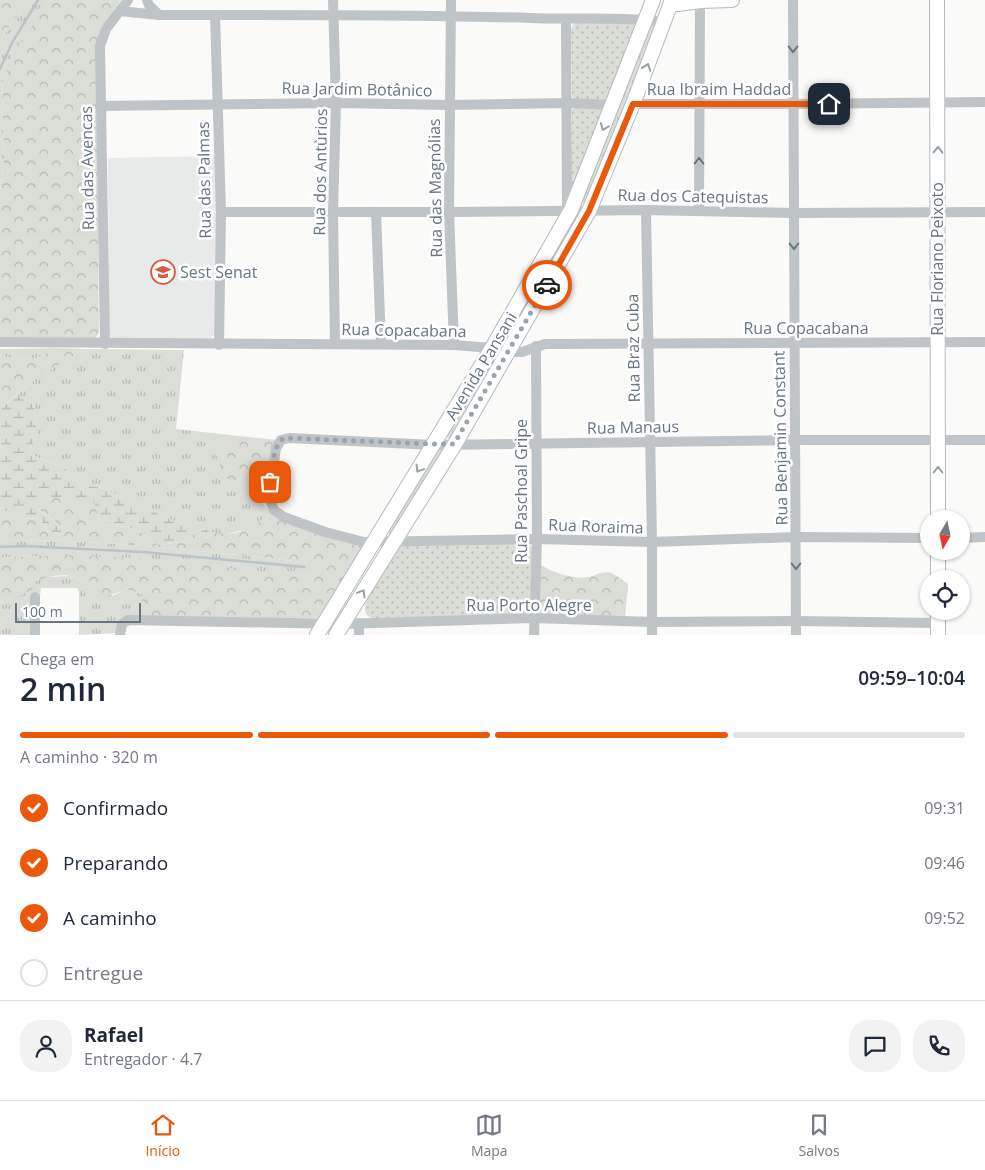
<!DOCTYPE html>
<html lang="pt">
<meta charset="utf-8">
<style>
body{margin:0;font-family:"Open Sans",sans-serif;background:#f2f2f3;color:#1f2937;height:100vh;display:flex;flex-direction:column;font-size:19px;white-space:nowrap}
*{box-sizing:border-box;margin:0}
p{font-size:16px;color:#747a83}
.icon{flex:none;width:28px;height:28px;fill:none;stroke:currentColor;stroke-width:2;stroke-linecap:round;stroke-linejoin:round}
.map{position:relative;height:635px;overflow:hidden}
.side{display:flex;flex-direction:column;background:#fff;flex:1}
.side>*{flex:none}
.needle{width:32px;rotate:189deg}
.buttons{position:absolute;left:920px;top:510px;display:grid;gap:10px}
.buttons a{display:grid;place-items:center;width:50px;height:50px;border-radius:50%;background:#fff;box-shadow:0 1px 4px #0004;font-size:25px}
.scale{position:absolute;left:15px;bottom:12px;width:126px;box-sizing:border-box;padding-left:5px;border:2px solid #667681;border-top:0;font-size:14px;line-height:18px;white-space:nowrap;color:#667681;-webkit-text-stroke:4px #fff;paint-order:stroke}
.pin{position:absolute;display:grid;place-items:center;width:42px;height:42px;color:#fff;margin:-21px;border-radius:10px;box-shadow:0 2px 8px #0006}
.courier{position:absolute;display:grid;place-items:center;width:50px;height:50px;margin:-25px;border:4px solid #ea580c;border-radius:50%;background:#fff;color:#222;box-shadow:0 1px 6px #0007}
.headline em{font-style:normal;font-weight:600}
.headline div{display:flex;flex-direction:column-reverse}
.headline{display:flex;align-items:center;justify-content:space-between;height:85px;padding:0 20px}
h1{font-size:32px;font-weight:600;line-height:38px}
.bar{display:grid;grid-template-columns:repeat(4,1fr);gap:8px 5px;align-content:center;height:60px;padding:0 20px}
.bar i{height:6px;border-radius:4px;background:#e0e1e3}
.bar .current{background:#ea580c}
.bar p{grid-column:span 4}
.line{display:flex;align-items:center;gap:12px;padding:0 20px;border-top:1px solid #e0e1e3}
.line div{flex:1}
.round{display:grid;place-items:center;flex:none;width:52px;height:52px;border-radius:20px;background:#f2f2f3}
ol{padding:0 20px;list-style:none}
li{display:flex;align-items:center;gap:15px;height:55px}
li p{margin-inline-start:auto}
li .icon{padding:5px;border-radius:50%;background:#ea580c;color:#fff;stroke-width:4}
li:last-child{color:#747a83}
li i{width:28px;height:28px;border:2px solid #e0e1e3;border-radius:50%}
.tab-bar{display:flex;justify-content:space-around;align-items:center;height:70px;border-top:1px solid #e0e1e3;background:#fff;font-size:14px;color:#747a83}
.tab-bar a{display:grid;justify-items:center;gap:2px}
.tab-bar .current{color:#ea580c}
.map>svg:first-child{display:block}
.built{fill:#e8e9e9}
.grass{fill:url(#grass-tufts)}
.forest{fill:url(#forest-crowns)}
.wetland{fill:url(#wetland-marsh)}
.park{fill:url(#park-dots)}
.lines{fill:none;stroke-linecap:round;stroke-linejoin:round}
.stream{stroke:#b8c4c8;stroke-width:2.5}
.secondary-casing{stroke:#b4babe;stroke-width:16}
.street{stroke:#bfc4c7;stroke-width:10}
.secondary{stroke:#fff;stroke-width:14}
.oneway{stroke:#667681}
.oneway2{stroke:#949fa7}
.done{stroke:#9aa4ab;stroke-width:5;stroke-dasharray:0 9}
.route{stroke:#ea580c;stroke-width:6}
.labels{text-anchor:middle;stroke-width:5;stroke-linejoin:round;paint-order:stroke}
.street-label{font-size:16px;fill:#667681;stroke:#fff}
.poi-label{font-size:16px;fill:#667681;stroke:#fff;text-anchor:start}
</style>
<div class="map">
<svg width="985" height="635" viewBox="0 0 985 635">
<defs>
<pattern id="grass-tufts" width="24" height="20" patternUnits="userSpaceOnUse" patternTransform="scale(1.25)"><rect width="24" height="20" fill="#daded7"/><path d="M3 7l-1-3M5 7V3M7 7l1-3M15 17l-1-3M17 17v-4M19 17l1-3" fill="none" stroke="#b5b9b4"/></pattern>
<pattern id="forest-crowns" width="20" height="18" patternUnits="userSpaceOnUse" patternTransform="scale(1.25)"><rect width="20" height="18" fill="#daded7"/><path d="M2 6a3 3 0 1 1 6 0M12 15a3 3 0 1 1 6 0" fill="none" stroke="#b5b9b4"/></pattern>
<pattern id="wetland-marsh" width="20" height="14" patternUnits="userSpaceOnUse" patternTransform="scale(1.25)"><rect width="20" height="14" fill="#daded7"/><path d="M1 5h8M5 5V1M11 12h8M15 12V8" fill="none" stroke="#b5b9b4"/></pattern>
<pattern id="park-dots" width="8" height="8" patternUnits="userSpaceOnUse" patternTransform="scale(1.25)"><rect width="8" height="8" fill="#daded7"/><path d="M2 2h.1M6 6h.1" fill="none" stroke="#b5b9b4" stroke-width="1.8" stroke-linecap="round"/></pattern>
</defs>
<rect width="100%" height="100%" fill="#fafaf8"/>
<polygon class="built" points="216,156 218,212 216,332 210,339 114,340 109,335 108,158"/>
<g class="grass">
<polygon points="26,0 51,0 2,83 4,159 0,192 0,42"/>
<polygon points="650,26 654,26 657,29 585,205 581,201"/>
<polygon points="575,216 579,216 510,335 505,334"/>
<path d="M58,348C50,350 44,356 36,358C25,361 11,359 0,355V349Z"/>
<polygon points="84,349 184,350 176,429 230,435 216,455 253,483 266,482 263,504 272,513 249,529 222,535 174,521 102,488 79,484 64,468 37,457 28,452 37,437 34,404 17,395 34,380"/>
<polygon points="495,353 500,355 450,440 445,435"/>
<polygon points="442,449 443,451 391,535 389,534 387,531 436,450"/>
<path d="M0,541C23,541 46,540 69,541C150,545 231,554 312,563L317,573L299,575L55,555L0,558Z"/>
<path d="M69,576L76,577L83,584L113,596L126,589L142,594V617C128,617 114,613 117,633L79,635V592L77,588H41L40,596L36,592H33L31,595L30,635H0V596H20L31,588L36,581L46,577Z"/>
</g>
<g class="forest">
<polygon points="0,0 26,0 0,42"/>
<polygon points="51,0 121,0 101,28 96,47 99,332 95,339 0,337 0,192 4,159 2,83 17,48"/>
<path d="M58,348L84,349L34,380L0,409V355C11,359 25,361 36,358C44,356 50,350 58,348Z"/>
<polygon points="230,435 276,440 271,451 266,482 240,485 224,477 216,455"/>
<path d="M45,497H60L78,503L93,500L102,526C120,525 143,527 154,544C171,546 195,539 210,531C236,539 251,528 272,513L362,545L363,549L340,583L325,614L318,618L142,617V594L126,589C113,596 98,600 85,589C81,585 81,579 75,577C63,573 47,576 36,581V587L20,596H0V558L55,555L138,558L299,575L317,573L312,563C231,554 150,545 69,541C46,540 23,541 0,541V508L20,518L40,519L48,531L64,534L55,521L35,507Z"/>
<path d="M541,565C553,573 573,579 588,577C595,576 603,570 611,573C617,575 623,581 628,584L625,618L543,615L539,611Z"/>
</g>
<path class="wetland" d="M17,395L34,404L37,437L28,452L37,457L64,468L79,484L102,488L174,521L210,531C195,539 171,546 154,544C143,527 120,525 102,526L93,500C82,507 73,501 62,498C56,497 50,497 45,497L35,507L41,512L55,521L64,534L48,531L40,519L20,518L0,508V409Z"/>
<g class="park">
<polygon points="574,23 636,23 639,28 606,101 575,100 572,96 571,29"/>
<polygon points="574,108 604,109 571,191 572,110"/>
<polygon points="404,544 526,544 532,547 531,612 527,616 371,618 366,614 365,610 366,598 395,548"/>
</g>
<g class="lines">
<g class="stream">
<polyline points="0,69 12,43 38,0"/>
<polyline points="0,547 25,546 143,552 304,567"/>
</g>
<g class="secondary-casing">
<g id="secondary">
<polyline points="937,0 938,519"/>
<polyline points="670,5 700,1 732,0"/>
<polyline points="938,579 938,551"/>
<polyline points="317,635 492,348 571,210 653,0"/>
<polyline points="336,635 455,444 589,211 633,104 672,0"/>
<polyline points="938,635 938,611"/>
</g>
</g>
<g class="street">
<polyline points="147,0 149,5 159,15"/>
<polyline points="333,0 336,103 333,212 335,344"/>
<polyline points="451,0 449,212 454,345"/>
<polyline points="793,0 796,635"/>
<path d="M120,11L159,15C283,15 407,14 531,18C574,20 620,16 663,22"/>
<polyline points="215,15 221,212 219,345"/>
<polyline points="566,19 567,213"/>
<polyline points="633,104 793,104 985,102"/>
<polyline points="100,106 336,103 449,105 567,103 613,105"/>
<polyline points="646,210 652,542 652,635"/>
<polyline points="699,210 700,1"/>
<polyline points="221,212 449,212 646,210 794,213 985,212"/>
<polyline points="376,212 381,344"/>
<polyline points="0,342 454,345 492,348 508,352 522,352 545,344 985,342"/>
<polyline points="105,344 100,46 106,29 128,0"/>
<polyline points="929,538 796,537 652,542 537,539 364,542 325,532 284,517 274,510 269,498 276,448 281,440 289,438 434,445 794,440 985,440"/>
<polyline points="961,538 985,537"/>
<polyline points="359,623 359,635"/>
<polyline points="35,635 35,597"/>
<polyline points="120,635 122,624 128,620 343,624 534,618 652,622 796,621 938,623"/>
<polyline points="534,635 537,539 536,346"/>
</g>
<use href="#secondary" class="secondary"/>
</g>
<defs><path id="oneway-chevron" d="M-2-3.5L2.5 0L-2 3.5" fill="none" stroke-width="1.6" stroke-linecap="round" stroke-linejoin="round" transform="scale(1.25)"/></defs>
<g class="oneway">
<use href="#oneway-chevron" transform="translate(793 49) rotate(90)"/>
<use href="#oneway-chevron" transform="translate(699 161) rotate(-90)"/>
<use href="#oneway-chevron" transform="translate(794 246) rotate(90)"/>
<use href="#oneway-chevron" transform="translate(796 566) rotate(90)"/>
</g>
<g class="oneway2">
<use href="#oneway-chevron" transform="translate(647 67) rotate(-70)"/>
<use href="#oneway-chevron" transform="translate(604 127) rotate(111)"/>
<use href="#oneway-chevron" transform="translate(938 150) rotate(-89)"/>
<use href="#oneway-chevron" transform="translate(419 469) rotate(121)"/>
<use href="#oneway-chevron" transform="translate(938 470) rotate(-90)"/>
<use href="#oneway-chevron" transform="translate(362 593) rotate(-59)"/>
</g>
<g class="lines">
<path class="done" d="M270,482C273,469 272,445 284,438L434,444H454L547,285"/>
<polyline class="route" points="547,285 589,211 633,104 829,104"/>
</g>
<defs>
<g id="university-ring" transform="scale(1.25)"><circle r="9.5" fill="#fff" stroke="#d85939" stroke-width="1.5"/><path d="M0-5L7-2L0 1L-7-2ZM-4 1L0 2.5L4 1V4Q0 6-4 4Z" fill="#d85939"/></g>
</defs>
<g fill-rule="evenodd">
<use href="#university-ring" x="163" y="272"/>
</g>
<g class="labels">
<g class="street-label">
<text transform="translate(357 89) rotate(1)" y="6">Rua Jardim Botânico</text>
<text x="719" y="95">Rua Ibraim Haddad</text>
<text transform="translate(87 168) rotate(-91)" y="6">Rua das Avencas</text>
<text transform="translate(320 172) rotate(-89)" y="6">Rua dos Antùrios</text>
<text transform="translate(204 180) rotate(-91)" y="6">Rua das Palmas</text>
<text transform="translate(435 188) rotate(-91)" y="6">Rua das Magnólias</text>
<text transform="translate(693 196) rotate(1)" y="6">Rua dos Catequistas</text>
<text transform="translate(937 259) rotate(-90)" y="6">Rua Floriano Peixoto</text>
<text x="806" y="334">Rua Copacabana</text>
<text transform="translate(404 330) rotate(1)" y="6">Rua Copacabana</text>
<text transform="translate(633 348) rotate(-91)" y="6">Rua Braz Cuba</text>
<text transform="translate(481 366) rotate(-59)" y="6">Avenida Pansani</text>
<text transform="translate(633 427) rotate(-1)" y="6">Rua Manaus</text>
<text transform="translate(780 438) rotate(-91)" y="6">Rua Benjamin Constant</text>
<text transform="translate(521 491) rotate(-90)" y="6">Rua Paschoal Gripe</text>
<text transform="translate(596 526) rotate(2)" y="6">Rua Roraima</text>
<text x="529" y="611">Rua Porto Alegre</text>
</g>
<g class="poi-label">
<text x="180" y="278">Sest Senat</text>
</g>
</g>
</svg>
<div class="buttons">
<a><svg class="needle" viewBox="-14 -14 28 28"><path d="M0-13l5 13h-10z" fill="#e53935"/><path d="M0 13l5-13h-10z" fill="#747a83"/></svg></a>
<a><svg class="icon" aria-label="locate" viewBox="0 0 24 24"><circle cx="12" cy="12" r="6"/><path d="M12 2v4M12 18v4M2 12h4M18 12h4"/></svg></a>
</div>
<div class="scale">100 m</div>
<div class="pin" style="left:270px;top:482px;background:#ea580c"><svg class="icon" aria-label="bag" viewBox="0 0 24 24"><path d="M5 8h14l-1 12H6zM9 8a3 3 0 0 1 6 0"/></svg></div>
<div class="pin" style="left:829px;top:104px;background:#1f2937"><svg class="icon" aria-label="home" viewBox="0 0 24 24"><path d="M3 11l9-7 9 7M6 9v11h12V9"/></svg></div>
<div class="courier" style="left:547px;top:285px"><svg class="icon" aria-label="car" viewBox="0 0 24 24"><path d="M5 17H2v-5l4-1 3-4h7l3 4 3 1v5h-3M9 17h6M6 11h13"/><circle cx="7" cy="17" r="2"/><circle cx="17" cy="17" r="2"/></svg></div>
</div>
<section class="side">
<div class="headline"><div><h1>2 min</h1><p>Chega em</p></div><em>09:59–10:04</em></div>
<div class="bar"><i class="current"></i><i class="current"></i><i class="current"></i><i></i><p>A caminho · 320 m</p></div>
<ol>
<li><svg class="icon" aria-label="check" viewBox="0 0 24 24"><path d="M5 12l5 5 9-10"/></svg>Confirmado<p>09:31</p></li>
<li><svg class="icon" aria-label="check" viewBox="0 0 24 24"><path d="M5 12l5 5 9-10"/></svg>Preparando<p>09:46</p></li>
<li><svg class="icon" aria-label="check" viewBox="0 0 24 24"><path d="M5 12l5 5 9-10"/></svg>A caminho<p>09:52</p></li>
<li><i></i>Entregue</li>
</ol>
<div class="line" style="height:90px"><a class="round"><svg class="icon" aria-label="person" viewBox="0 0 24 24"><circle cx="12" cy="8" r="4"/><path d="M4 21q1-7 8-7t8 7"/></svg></a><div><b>Rafael</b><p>Entregador · 4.7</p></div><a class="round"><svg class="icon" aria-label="chat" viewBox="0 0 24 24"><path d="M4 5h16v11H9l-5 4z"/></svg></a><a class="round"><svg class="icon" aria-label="phone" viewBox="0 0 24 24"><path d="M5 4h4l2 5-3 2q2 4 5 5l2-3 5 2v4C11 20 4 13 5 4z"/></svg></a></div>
</section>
<nav class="tab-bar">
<a class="current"><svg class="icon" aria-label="home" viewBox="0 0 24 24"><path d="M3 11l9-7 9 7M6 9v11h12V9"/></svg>Início</a>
<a><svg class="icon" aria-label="map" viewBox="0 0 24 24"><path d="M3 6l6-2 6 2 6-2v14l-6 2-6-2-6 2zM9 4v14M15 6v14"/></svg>Mapa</a>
<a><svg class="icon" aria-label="saved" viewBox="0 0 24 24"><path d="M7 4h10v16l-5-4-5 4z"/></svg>Salvos</a>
</nav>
